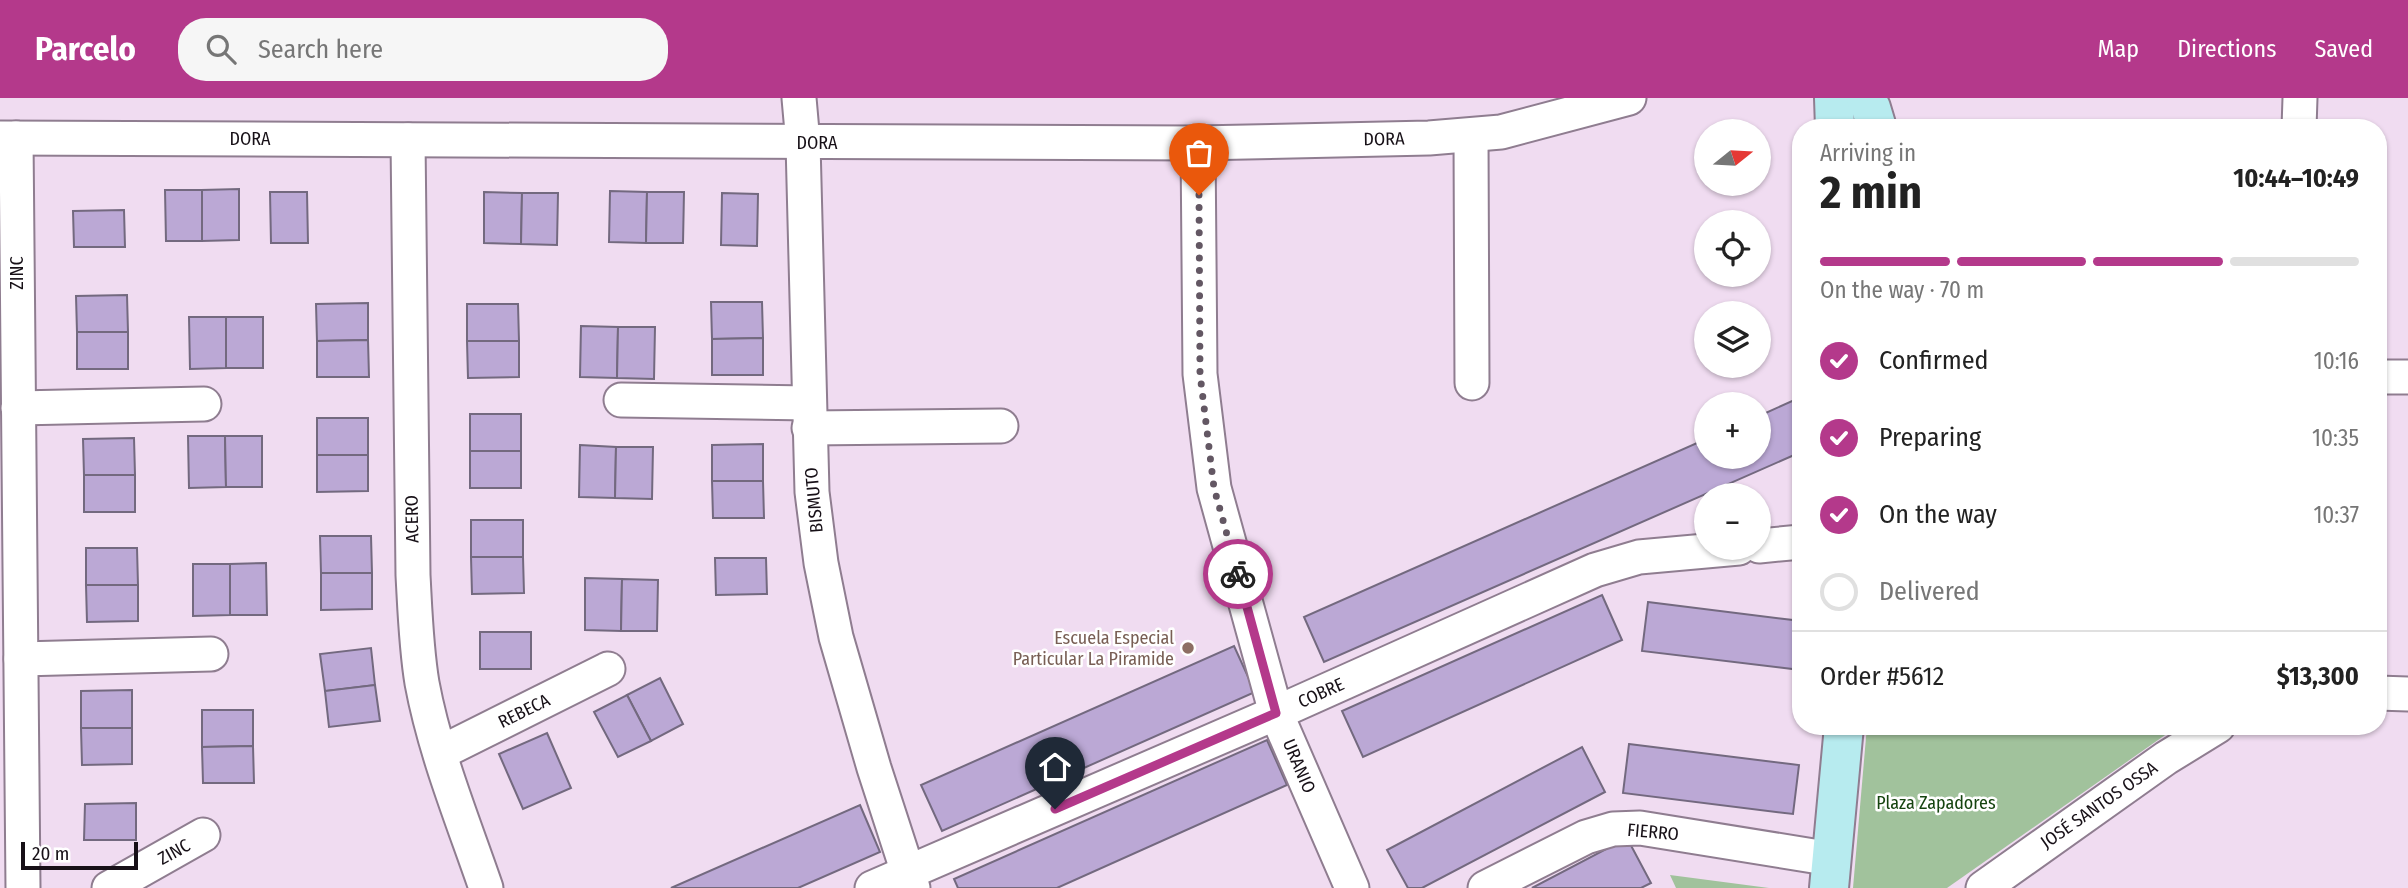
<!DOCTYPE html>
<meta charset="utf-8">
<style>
body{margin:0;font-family:"Fira Sans Condensed",sans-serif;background:#f6f6f6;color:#222;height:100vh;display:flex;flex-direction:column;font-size:26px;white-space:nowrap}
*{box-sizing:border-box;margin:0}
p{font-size:23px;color:#767676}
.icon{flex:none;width:38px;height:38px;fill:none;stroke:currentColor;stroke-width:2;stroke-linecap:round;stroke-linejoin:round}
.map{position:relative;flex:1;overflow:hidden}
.drawer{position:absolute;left:1792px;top:21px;width:595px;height:616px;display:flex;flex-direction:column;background:#fff;border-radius:28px;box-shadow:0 2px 5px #0004}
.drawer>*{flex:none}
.needle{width:46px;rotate:72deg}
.controls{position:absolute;left:1694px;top:21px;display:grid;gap:14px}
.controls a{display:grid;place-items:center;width:77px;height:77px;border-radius:50%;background:#fff;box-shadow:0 2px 5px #0004;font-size:35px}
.scale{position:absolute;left:21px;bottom:18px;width:117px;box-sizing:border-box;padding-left:7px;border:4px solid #171017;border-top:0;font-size:19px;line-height:24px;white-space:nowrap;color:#171017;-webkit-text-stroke:5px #fff;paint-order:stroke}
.pin{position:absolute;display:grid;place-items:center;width:60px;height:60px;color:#fff;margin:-72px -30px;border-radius:50% 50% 50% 0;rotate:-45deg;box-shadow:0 0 7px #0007}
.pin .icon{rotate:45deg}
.courier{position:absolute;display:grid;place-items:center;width:70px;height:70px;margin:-35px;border:5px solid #b4398b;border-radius:50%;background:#fff;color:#222;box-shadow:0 2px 9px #0007}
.summary em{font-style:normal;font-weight:700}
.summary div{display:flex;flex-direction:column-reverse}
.summary{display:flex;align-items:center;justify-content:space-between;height:119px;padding:0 28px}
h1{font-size:46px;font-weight:700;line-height:52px}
.bar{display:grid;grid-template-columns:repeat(4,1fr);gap:10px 7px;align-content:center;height:84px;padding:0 28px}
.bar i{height:9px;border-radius:5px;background:#e0e0e0}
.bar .selected{background:#b4398b}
.bar p{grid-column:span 4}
.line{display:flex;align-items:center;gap:18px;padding:0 28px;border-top:2px solid #e0e0e0}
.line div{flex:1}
ol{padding:0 28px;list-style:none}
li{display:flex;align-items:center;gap:21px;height:77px}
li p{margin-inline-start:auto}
li .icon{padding:7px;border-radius:50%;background:#b4398b;color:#fff;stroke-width:4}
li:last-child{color:#767676}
li i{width:38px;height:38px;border:4px solid #e0e0e0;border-radius:50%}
header{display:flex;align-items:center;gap:42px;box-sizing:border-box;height:98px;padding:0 35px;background:#b4398b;color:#fff}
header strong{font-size:33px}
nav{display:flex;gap:38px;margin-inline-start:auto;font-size:24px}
.search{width:490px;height:63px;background:#f6f6f6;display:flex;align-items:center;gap:18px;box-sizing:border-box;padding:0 24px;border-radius:28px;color:#767676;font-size:26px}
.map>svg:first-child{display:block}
.green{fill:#a1c29c}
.building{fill:#bba8d5;stroke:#73697f;stroke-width:2}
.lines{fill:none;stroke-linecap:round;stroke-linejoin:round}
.street-casing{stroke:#8f7d90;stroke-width:37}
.secondary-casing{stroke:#8f7d90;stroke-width:42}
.street{stroke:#fff;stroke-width:33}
.secondary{stroke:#b7ebef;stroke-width:38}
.done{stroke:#635763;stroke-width:7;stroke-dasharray:0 12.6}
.route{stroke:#b4398b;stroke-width:9}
.education-dot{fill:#8d6e63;stroke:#fff;stroke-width:2.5}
.labels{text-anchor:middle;stroke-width:5;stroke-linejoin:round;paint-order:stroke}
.street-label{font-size:18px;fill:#171017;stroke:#fff}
.education-label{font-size:18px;fill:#785e54;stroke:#fff;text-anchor:end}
.park-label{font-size:18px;fill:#15440f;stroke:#fff}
</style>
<header>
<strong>Parcelo</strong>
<div class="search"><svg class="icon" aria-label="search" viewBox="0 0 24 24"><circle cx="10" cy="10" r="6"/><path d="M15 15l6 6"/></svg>Search here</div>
<nav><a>Map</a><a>Directions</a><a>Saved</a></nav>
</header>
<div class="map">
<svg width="2408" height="790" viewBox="0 0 2408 790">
<rect width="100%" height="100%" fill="#f0dcf1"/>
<g class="green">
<polygon points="1867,628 2178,628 1947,790 1853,790"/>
<polygon points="1670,777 1769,790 1676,790"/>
</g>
<g class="building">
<polygon points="239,91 239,142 202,143 202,92"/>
<polygon points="165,92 202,92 202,143 166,143"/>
<polygon points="610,93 647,94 646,145 609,144"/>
<polygon points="270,94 307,94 308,145 271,145"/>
<polygon points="484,94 522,95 521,146 484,145"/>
<polygon points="647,94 684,94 683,145 646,145"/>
<polygon points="522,95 558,95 557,147 521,146"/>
<polygon points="722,95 758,96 757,148 721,147"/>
<polygon points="124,112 125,149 74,149 73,113"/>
<polygon points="127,197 128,234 77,234 76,198"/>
<polygon points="711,204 762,204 763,240 712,241"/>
<polygon points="368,205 368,242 317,243 316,206"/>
<polygon points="467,206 518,206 519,243 467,243"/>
<polygon points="189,219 226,219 226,270 190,271"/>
<rect x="226" y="219" width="37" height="51"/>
<polygon points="581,228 618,229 617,280 580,279"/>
<polygon points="618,229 655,229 654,281 617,280"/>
<rect x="77" y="234" width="51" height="37"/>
<polygon points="763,240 763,277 712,277 712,241"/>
<polygon points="368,242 369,279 317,279 317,243"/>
<polygon points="467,243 519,243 519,279 468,280"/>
<polygon points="1801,299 1801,354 1324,564 1304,519 1706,341 1706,359 1759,359 1759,318"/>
<rect x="470" y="316" width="51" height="37"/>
<rect x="317" y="320" width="51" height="37"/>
<polygon points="188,338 225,338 226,389 189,390"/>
<polygon points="225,338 262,338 262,389 226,389"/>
<polygon points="134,340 135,377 84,377 83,341"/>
<polygon points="763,346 763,383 712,383 712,347"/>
<polygon points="580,347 616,349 615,400 579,399"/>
<polygon points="616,349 653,349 652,401 615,400"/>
<rect x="470" y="353" width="51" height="37"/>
<polygon points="317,357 368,357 368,393 317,394"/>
<rect x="84" y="377" width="51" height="37"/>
<polygon points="712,383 763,383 764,420 713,420"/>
<rect x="471" y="422" width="52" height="37"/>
<polygon points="320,438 371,438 372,475 321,475"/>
<polygon points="86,450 137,450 138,487 86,487"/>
<polygon points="471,459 523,459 524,495 472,496"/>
<polygon points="715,460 766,460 767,496 716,497"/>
<polygon points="266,465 267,517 230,517 230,466"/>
<polygon points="193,466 230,466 230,517 193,518"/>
<polygon points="321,475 372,475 372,511 321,512"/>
<polygon points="585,480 622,481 621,533 585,532"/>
<polygon points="622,481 658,482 657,533 621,533"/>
<polygon points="86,487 138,487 138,523 87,524"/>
<polygon points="1602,497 1622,542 1363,659 1342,613"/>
<polygon points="1648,504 1801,523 1801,572 1642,553"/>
<rect x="480" y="534" width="51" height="37"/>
<polygon points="1234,548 1255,594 942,733 921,687"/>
<polygon points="371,550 375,587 325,593 320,556"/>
<polygon points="660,580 683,626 651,643 627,597"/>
<polygon points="375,587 380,623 329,629 325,593"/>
<polygon points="132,592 132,630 81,630 81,593"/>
<polygon points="627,597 651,643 618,659 594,614"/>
<polygon points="202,612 253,612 253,648 202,649"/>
<polygon points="81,630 132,630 132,666 82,667"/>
<polygon points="547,635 571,690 523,711 499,656"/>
<polygon points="1267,642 1287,687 1057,790 958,790 954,781"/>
<polygon points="1629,646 1799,667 1793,716 1623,695"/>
<polygon points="253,648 254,685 203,685 202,649"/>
<polygon points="1582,649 1605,694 1422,790 1408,790 1387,752"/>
<polygon points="136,705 136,742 84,742 85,706"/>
<polygon points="860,707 880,754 798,790 671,790"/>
<polygon points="1627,740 1651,785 1641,790 1532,790"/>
</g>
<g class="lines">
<g class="street-casing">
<g id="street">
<polyline points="799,0 803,45 812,394 821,465 836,539 874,670 913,790"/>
<polyline points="2299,30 2300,0"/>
<polyline points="1471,38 1472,285"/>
<polyline points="0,40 1198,45 1429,40 1501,34 1629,0"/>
<polyline points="16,40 23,790"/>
<path d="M408,42L413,477C415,513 416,549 422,585C435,655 463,723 486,790"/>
<polyline points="1198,45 1200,276 1214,390 1276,615 1352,790"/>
<polyline points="2378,279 2408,279"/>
<polyline points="621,302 809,305"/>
<polyline points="18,310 204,306"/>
<polyline points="809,330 1001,328"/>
<polyline points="1759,448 1801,444"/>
<polyline points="21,561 211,556"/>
<polyline points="2378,595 2408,596"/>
<polyline points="440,655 608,571"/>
<polyline points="109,790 203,737"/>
<polyline points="872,790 1276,615 1595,472 1639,459 1739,450"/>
<polyline points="1485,790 1586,739 1613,731 1640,730 1832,761"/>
<polyline points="1983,790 2166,660 2218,628"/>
</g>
</g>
<g class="secondary-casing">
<g id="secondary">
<polyline points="1834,0 1835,30"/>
<polyline points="1866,0 1871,10 1877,30"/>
<polyline points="1829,790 1844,628"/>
</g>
</g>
<use href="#street" class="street"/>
<use href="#secondary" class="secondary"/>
</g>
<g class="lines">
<polyline class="done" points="1199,97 1200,276 1214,390 1238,476"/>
<polyline class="route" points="1055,711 1276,615 1238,476"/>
</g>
<circle class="education-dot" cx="1188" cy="550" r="7"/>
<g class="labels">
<g class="street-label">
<text x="250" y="47">DORA</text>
<text transform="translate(1384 41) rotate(-1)" y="6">DORA</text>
<text x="817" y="51">DORA</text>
<text transform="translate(17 175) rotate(-90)" y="6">ZINC</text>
<text transform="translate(814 402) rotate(-95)" y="6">BISMUTO</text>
<text transform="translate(412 421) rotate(-91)" y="6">ACERO</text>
<text transform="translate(1321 595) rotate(-24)" y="6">COBRE</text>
<text transform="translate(524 613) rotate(-26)" y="6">REBECA</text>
<text transform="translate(1299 668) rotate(67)" y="6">URANIO</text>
<text transform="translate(2099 707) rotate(-35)" y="6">JOSÉ SANTOS OSSA</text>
<text transform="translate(1653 734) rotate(5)" y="6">FIERRO</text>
<text transform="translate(174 754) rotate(-29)" y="6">ZINC</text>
</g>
<g class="education-label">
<text x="1174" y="546">Escuela Especial<tspan x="1174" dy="21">Particular La Piramide</tspan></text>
</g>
<g class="park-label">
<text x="1936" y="711">Plaza Zapadores</text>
</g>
</g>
</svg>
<div class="controls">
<a><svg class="needle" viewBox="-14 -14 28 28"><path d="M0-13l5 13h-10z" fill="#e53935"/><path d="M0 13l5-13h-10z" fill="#767676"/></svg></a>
<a><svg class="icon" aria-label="locate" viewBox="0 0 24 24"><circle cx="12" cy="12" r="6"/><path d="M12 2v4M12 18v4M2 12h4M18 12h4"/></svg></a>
<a><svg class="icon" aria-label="layers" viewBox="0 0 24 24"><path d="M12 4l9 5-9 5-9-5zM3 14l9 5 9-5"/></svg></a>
<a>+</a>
<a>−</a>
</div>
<div class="scale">20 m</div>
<div class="pin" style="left:1199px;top:97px;background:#ea580c"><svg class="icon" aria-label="bag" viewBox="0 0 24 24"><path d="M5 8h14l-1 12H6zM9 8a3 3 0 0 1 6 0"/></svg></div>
<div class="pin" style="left:1055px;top:711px;background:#1f2937"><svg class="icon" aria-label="home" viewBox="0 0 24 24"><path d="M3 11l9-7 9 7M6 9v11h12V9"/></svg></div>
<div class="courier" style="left:1238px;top:476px"><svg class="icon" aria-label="bike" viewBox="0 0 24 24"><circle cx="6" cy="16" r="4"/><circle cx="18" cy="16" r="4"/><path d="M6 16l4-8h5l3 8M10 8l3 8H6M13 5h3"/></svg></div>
<section class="drawer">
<div class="summary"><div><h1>2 min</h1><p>Arriving in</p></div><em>10:44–10:49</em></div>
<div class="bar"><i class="selected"></i><i class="selected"></i><i class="selected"></i><i></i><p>On the way · 70 m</p></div>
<ol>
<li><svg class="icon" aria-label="check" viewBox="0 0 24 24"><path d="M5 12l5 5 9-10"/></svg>Confirmed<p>10:16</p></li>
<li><svg class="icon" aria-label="check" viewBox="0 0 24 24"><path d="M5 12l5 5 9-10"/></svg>Preparing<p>10:35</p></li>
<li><svg class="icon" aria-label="check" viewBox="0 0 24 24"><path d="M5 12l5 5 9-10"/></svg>On the way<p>10:37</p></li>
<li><i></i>Delivered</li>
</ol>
<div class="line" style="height:91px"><div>Order #5612</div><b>$13,300</b></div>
</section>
</div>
